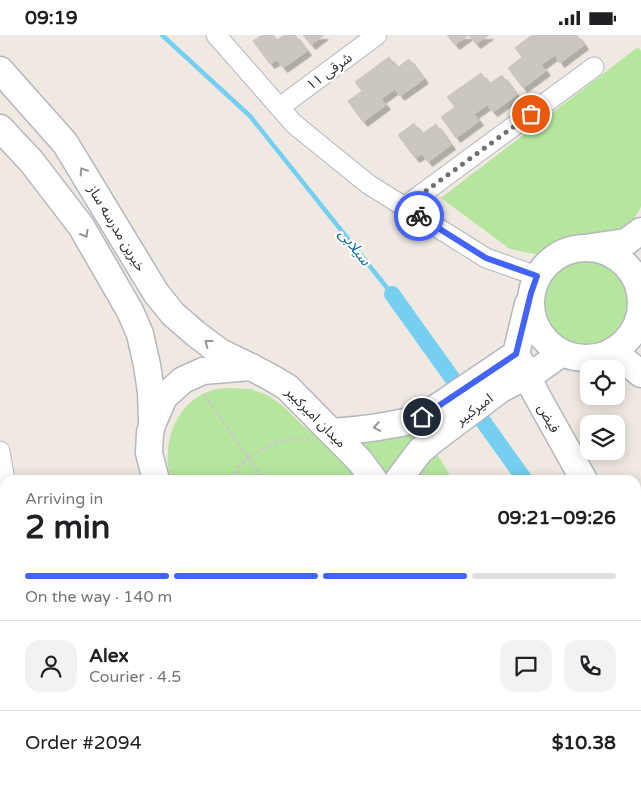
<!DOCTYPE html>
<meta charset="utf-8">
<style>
body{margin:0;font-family:"Varela Round","Noto Sans Arabic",sans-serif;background:#f2f2f2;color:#202124;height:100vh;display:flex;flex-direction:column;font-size:19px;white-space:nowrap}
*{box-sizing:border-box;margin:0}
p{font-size:16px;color:#757577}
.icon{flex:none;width:28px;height:28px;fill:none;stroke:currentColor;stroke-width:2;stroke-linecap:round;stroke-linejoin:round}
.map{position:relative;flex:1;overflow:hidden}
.sheet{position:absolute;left:0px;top:440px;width:641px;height:310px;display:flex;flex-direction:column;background:#fff;border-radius:15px 15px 0 0;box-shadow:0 2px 12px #0003}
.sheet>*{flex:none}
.fabs{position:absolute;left:580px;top:325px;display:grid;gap:10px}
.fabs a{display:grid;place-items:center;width:45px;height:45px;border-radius:10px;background:#fff;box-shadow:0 2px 12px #0003;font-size:25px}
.pin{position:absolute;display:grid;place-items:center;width:42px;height:42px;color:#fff;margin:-21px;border:2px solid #fff;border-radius:50%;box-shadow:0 1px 5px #0007}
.courier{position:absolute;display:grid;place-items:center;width:50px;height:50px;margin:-25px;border:4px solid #4264fb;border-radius:50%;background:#fff;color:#222;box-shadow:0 1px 6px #0007}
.summary em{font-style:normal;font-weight:700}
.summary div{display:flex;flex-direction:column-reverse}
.summary{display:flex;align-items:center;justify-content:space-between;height:85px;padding:0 25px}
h1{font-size:32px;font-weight:700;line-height:38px}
.bar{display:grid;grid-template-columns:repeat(4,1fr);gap:8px 5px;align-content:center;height:60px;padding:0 25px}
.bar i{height:6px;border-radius:4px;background:#e0e0e0}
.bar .on{background:#4264fb}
.bar p{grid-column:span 4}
.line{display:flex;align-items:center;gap:12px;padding:0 25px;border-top:1px solid #e0e0e0}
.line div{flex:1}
.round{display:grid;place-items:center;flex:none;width:52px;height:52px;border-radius:15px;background:#f2f2f2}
.status{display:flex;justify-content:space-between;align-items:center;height:35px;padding:0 25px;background:#fff;direction:ltr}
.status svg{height:14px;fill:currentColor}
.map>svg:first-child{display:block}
.green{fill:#b6e59e}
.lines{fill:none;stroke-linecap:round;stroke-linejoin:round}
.stream{stroke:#75cff0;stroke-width:4.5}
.canal{stroke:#75cff0;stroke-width:16}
.building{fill:#cbc7bf;stroke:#cbc5ba;filter:url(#shadow)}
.street-casing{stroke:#b4b7c1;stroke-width:21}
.secondary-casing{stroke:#b4b7c1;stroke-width:29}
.path{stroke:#c9c9c9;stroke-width:2.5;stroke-dasharray:4 2.5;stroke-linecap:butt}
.street{stroke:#fff;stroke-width:19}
.secondary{stroke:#fff;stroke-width:26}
.oneway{stroke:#969696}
.done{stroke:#726f6d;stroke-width:5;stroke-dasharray:0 9}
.route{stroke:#4264fb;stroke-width:6}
.labels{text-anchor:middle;stroke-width:4.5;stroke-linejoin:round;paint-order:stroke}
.street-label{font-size:14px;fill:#2e2e2e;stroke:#fff}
.water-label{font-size:15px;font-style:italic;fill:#0d6fa3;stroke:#fff}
</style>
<div class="status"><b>09:19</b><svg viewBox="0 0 49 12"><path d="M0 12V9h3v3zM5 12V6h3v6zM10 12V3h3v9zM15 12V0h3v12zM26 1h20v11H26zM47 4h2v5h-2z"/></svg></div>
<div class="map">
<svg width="641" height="750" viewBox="0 0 641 750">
<defs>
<filter id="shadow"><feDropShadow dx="4.5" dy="4.5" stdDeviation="0" flood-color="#0004"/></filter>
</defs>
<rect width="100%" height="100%" fill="#efe9e1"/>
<g class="green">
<polygon points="638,12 641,16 641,172 624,201 594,204 567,209 540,220 510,214 441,163"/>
<circle cx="586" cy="266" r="44"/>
<path d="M229,353L251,354L269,361L283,371L302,390L323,406L347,431L357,445H172C168,437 167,426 168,418C169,390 185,363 213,355C218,353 224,354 229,353Z"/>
<polygon points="435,387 386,443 352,403"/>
<polygon points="434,414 453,445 408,445"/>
</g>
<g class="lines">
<polyline class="stream" points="162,0 250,81 392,259"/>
<g class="canal">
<polyline points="392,259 525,445"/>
<polyline points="636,624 641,632"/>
</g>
</g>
<g class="building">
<polygon points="262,0 273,0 277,5 284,0 295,0 307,16 283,33 277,25 270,29 253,6"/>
<polygon points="303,0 324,0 311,10"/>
<polygon points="447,0 469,0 455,10"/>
<polygon points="469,0 489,0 476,9"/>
<polygon points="532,0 577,0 584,10 560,28 555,20 541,30 546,36 523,53 508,33 522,22 515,13"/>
<polygon points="389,22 397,33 409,24 424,44 400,61 395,54 381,64 386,70 363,87 348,66 362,56 355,47"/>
<polygon points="481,38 489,49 502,40 517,60 493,77 487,70 474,79 479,86 456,103 441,82 455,72 447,62"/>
<polygon points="414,88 422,99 436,89 451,110 428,127 422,119 415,123 398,100"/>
</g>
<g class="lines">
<g class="street-casing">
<g id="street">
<polyline points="216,0 294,89 368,149 486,223 537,241"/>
<polyline points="280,72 377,0"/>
<polyline points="404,172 594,32"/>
<polyline points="0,416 5,445"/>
<polyline points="0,699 5,698"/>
<polyline points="439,745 440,750"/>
</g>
</g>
<g class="secondary-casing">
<g id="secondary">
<polyline points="0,35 65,108 156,258 173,279 196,299 220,317 251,332"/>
<polyline points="0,93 31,126 81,191 130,276 140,299 147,330 151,357 152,387"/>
<polyline points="591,212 626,207 641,196"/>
<circle cx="586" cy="268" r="55"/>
<polyline points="613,316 641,339"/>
<polyline points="520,326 536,359 584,445"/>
<path d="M332,397C362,395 392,391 421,383L516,319L528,269"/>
<polyline points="156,445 149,418 150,398 152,390 164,362 183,345 203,336 251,332 270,342 287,352 360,426 374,445"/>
<polyline points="398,445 420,416 433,405 501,354 538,335 562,318"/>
<polyline points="0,528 5,526"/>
<polyline points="636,537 641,544"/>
<polyline points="0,563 5,562"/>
<polyline points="636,729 641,736"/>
<polyline points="257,745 258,750"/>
<polyline points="292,750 292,745"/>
</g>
</g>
<g class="path">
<polyline points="204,359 264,445"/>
<polyline points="231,445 238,432 248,422 277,407 294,404 310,405"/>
<polyline points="338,445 346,441"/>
</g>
<use href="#street" class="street"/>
<use href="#secondary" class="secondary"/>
</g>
<defs><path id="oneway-chevron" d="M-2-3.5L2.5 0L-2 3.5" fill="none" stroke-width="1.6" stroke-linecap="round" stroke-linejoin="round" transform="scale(1.25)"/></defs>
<g class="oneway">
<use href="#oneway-chevron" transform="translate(83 136) rotate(-122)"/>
<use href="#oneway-chevron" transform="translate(85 199) rotate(60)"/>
<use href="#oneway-chevron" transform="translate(208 308) rotate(-143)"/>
<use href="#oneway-chevron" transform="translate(377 392) rotate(170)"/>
</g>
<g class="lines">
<polyline class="done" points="419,181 404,172 531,79"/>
<polyline class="route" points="419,181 486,223 537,241 531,258 516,319 422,382"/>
</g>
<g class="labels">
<g class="street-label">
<text transform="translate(329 36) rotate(-36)" y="5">۱۱ شرقی</text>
<text transform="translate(117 193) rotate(59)" y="5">خیرین مدرسه ساز</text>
<text transform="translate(474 374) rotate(-37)" y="5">امیرکبیر</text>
<text transform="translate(316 382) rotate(45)" y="5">میدان امیرکبیر</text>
<text transform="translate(549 383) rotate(61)" y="5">فیض</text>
</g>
<g class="water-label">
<text transform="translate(355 212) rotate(52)" y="5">سیلابی</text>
</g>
</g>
</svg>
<div class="fabs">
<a><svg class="icon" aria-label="locate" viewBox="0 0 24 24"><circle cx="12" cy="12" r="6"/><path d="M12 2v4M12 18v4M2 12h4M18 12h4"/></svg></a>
<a><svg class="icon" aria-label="layers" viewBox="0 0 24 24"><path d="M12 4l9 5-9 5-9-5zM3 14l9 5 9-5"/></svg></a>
</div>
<div class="pin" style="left:531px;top:79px;background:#ea580c"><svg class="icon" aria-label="bag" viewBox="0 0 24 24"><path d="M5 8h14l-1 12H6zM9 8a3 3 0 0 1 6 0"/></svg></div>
<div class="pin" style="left:422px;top:382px;background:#1f2937"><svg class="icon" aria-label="home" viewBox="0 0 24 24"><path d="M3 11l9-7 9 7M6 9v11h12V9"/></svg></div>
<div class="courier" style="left:419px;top:181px"><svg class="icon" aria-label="bike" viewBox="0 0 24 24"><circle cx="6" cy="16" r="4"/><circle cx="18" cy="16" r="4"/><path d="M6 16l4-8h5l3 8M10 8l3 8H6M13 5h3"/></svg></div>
<section class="sheet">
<div class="summary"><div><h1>2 min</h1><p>Arriving in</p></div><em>09:21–09:26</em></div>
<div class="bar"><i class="on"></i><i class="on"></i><i class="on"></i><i></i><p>On the way · 140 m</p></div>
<div class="line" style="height:90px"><a class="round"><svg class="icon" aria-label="person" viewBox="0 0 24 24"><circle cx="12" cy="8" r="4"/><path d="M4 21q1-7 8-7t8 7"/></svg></a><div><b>Alex</b><p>Courier · 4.5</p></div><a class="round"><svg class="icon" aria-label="chat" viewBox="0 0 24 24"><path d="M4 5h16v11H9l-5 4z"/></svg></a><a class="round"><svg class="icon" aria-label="phone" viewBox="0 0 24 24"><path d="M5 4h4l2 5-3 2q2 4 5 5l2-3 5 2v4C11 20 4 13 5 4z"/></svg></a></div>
<div class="line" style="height:65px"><div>Order #2094</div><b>$10.38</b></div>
</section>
</div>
